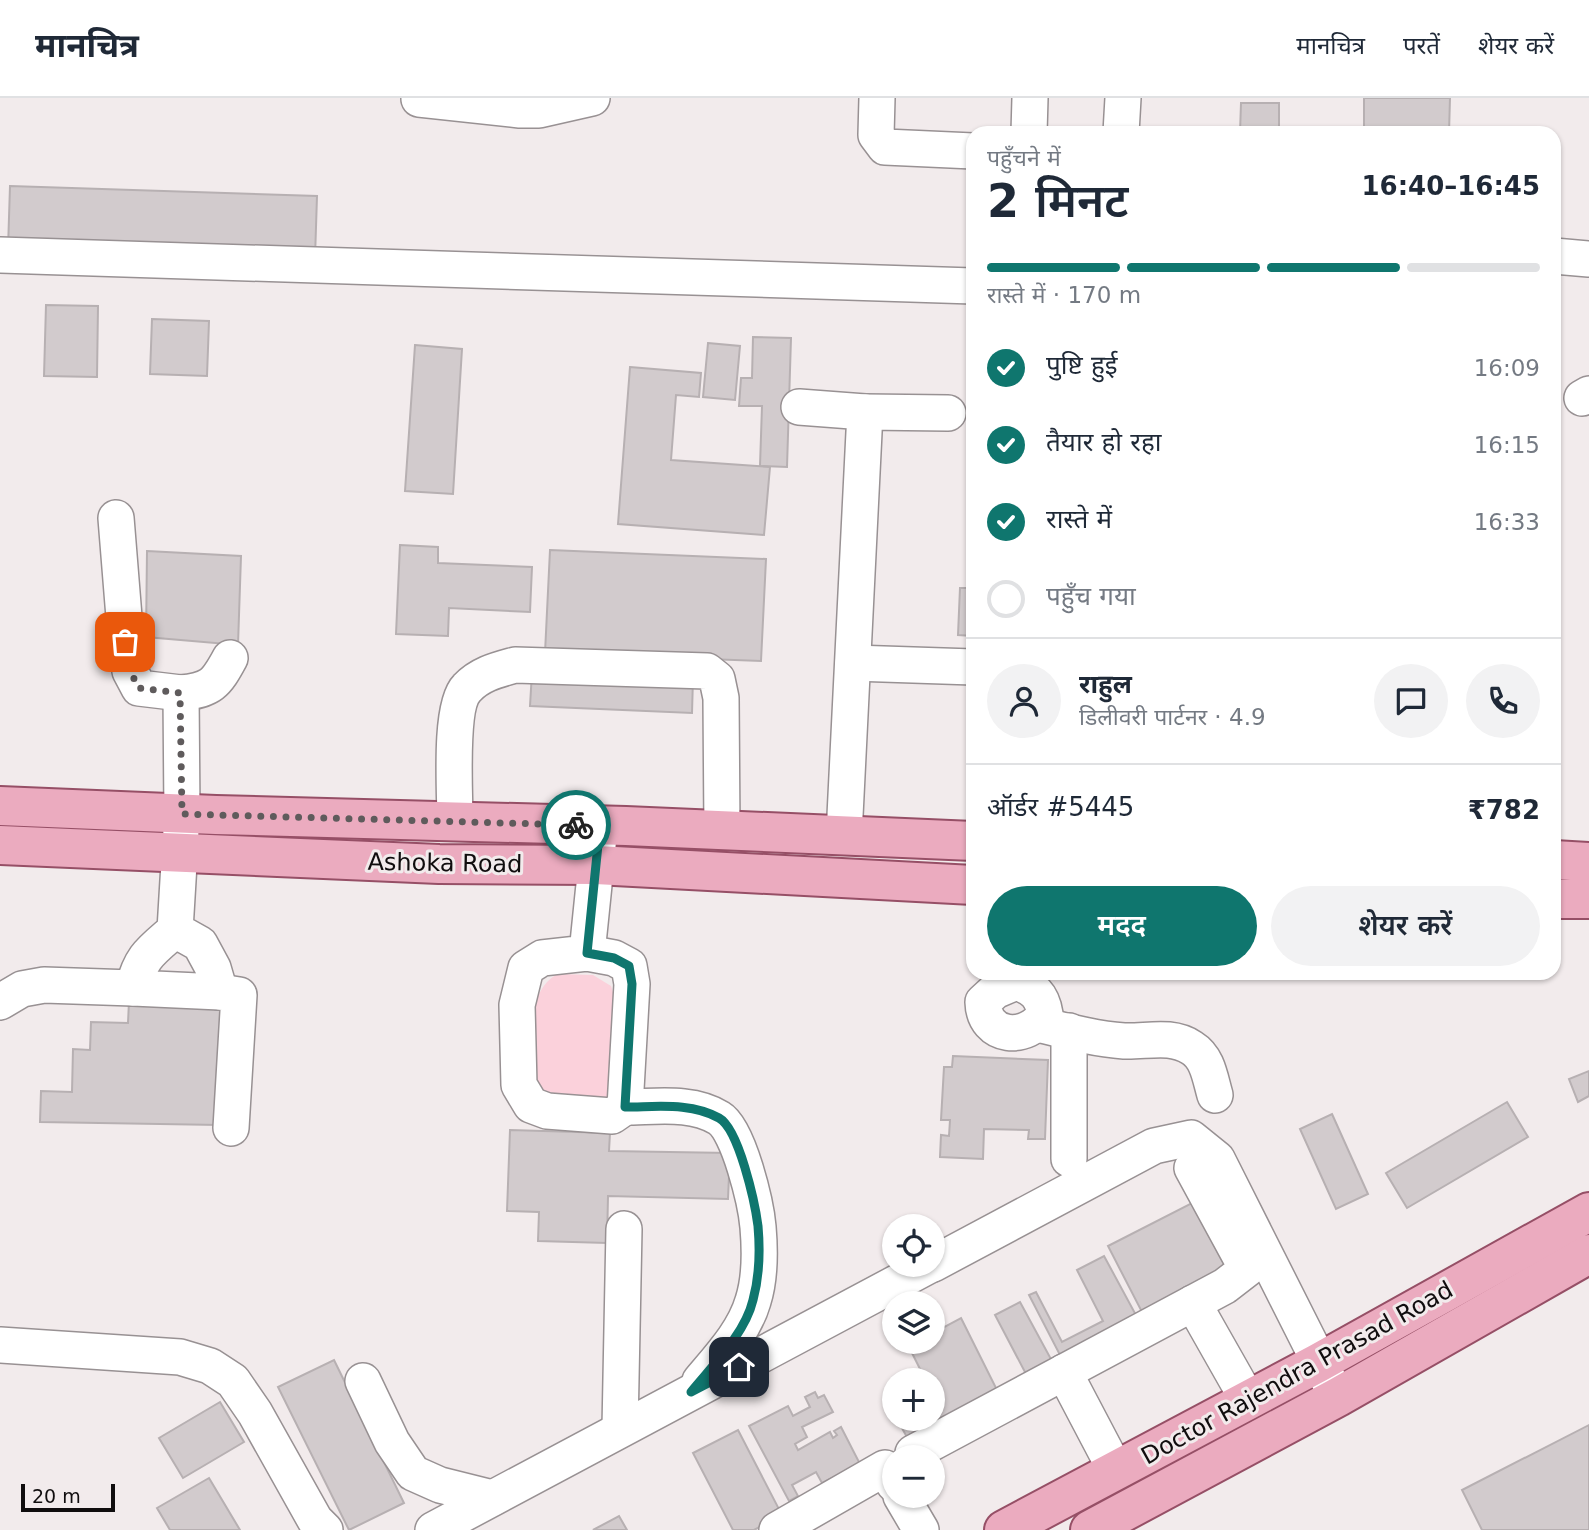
<!DOCTYPE html>
<html lang="hi">
<meta charset="utf-8">
<style>
body{margin:0;font-family:"DejaVu Sans","Noto Sans Devanagari",sans-serif;background:#f2f2f3;color:#1f2937;height:100vh;display:flex;flex-direction:column;font-size:26px;white-space:nowrap}
*{box-sizing:border-box;margin:0}
p{font-size:23px;color:#747a83}
.icon{flex:none;width:38px;height:38px;fill:none;stroke:currentColor;stroke-width:2;stroke-linecap:round;stroke-linejoin:round}
.map{position:relative;flex:1;overflow:hidden}
.drawer{position:absolute;left:966px;top:28px;width:595px;height:854px;display:flex;flex-direction:column;background:#fff;border-radius:21px;box-shadow:0 2px 5px #0004}
.drawer>*{flex:none}
.buttons{position:absolute;left:882px;top:1116px;display:grid;gap:14px}
.buttons a{display:grid;place-items:center;width:63px;height:63px;border-radius:50%;background:#fff;box-shadow:0 2px 5px #0004;font-size:35px}
.scale{position:absolute;left:21px;bottom:18px;width:94px;box-sizing:border-box;padding-left:7px;border:4px solid #100d0e;border-top:0;font-size:19px;line-height:24px;white-space:nowrap;color:#100d0e;-webkit-text-stroke:5px #f2ebec;paint-order:stroke}
.pin{position:absolute;display:grid;place-items:center;width:60px;height:60px;color:#fff;margin:-30px;border-radius:14px;box-shadow:0 4px 10px #0006}
.courier{position:absolute;display:grid;place-items:center;width:70px;height:70px;margin:-35px;border:5px solid #0f766e;border-radius:50%;background:#fff;color:#222;box-shadow:0 2px 9px #0007}
.head em{font-style:normal;font-weight:600}
.head div{display:flex;flex-direction:column-reverse}
.head{display:flex;align-items:center;justify-content:space-between;height:119px;padding:0 21px}
h1{font-size:46px;font-weight:600;line-height:52px}
.bar{display:grid;grid-template-columns:repeat(4,1fr);gap:10px 7px;align-content:center;height:84px;padding:0 21px}
.bar i{height:9px;border-radius:5px;background:#e0e1e3}
.bar .on{background:#0f766e}
.bar p{grid-column:span 4}
.line{display:flex;align-items:center;gap:18px;padding:0 21px;border-top:2px solid #e0e1e3}
.line div{flex:1}
.round{display:grid;place-items:center;flex:none;width:74px;height:74px;border-radius:37px;background:#f2f2f3}
ol{padding:0 21px;list-style:none}
li{display:flex;align-items:center;gap:21px;height:77px}
li p{margin-inline-start:auto}
li .icon{padding:7px;border-radius:50%;background:#0f766e;color:#fff;stroke-width:4}
li:last-child{color:#747a83}
li i{width:38px;height:38px;border:4px solid #e0e1e3;border-radius:50%}
.cta{display:flex;gap:14px;margin-top:auto;padding:14px 21px}
.cta a{flex:1;height:80px;border-radius:42px;background:#0f766e;color:#fff;font-size:28px;font-weight:600;line-height:80px;text-align:center}
.cta a+a{background:#f2f2f3;color:#1f2937}
header{display:flex;align-items:center;gap:42px;box-sizing:border-box;height:98px;padding:0 35px;background:#fff;border-bottom:2px solid #e0e1e3}
header strong{font-size:33px}
nav{display:flex;gap:38px;margin-inline-start:auto;font-size:24px}
.map>svg:first-child{display:block}
.green{fill:#fbd1db}
.building{fill:#d2cbcd;stroke:#b7b0b2;stroke-width:2}
.lines{fill:none;stroke-linecap:round;stroke-linejoin:round}
.minor-casing{stroke:#989193;stroke-width:38}
.major-casing{stroke:#964f66;stroke-width:42}
.minor{stroke:#fff;stroke-width:35}
.major{stroke:#ebabbf;stroke-width:38}
.done{stroke:#5f5b5c;stroke-width:7;stroke-dasharray:0 12.6}
.route{stroke:#0f766e;stroke-width:9}
.labels{text-anchor:middle;stroke-width:6;stroke-linejoin:round;paint-order:stroke}
.street-label{font-size:24px;fill:#100d0e;stroke:#f2ebec}
</style>
<header>
<strong>मानचित्र</strong>
<nav><a>मानचित्र</a><a>परतें</a><a>शेयर करें</a></nav>
</header>
<div class="map">
<svg width="1589" height="1432" viewBox="0 0 1589 1432">
<rect width="100%" height="100%" fill="#f2ebec"/>
<path class="green" d="M557,876L593,877L611,888L622,922L615,989L605,1006L565,1015L528,980C530,947 525,895 557,876Z"/>
<g class="building">
<polygon points="1364,0 1450,0 1449,35 1364,35"/>
<polygon points="1241,5 1279,5 1279,35 1240,35"/>
<polygon points="10,88 317,98 315,160 8,151"/>
<polygon points="46,207 98,208 97,279 44,278"/>
<polygon points="152,221 209,223 207,278 150,276"/>
<polygon points="753,239 791,240 787,369 760,368 762,308 739,308 741,280 752,280"/>
<polygon points="708,245 740,248 735,302 703,299"/>
<polygon points="415,247 462,251 453,396 405,393"/>
<polygon points="630,269 701,275 699,299 676,297 671,362 770,369 764,437 618,426"/>
<polygon points="400,447 438,449 438,465 532,469 530,514 449,510 448,538 396,536"/>
<polygon points="550,452 766,461 761,563 545,555"/>
<polygon points="147,453 241,458 238,547 146,539"/>
<polygon points="972,470 973,538 958,537 960,490 971,490"/>
<polygon points="532,574 693,580 692,615 530,608"/>
<polygon points="129,903 221,904 219,1027 40,1024 41,993 72,994 73,951 90,952 91,924 128,925"/>
<polygon points="953,958 1048,962 1045,1041 1028,1041 1029,1032 984,1031 983,1061 940,1059 941,1037 949,1038 950,1022 941,1022 944,969 952,969"/>
<polygon points="1589,973 1589,998 1578,1004 1569,981"/>
<polygon points="1507,1004 1528,1039 1407,1110 1386,1075"/>
<polygon points="1332,1016 1368,1096 1336,1111 1300,1031"/>
<polygon points="510,1032 610,1035 609,1053 730,1055 728,1101 608,1098 607,1145 538,1143 539,1114 507,1113"/>
<polygon points="1192,1105 1227,1172 1143,1216 1108,1148"/>
<polygon points="1104,1158 1137,1219 1061,1259 1029,1197 1036,1194 1062,1244 1103,1223 1077,1172"/>
<polygon points="1020,1204 1052,1263 1026,1276 995,1217"/>
<polygon points="961,1220 999,1296 909,1343 897,1321 933,1321 933,1283 926,1283 908,1247 915,1244 933,1244 933,1235"/>
<polygon points="334,1262 404,1405 349,1432 278,1289"/>
<polygon points="815,1294 818,1300 824,1297 833,1314 802,1329 807,1339 795,1346 798,1352 830,1334 833,1340 837,1337 834,1333 841,1329 860,1366 822,1385 816,1374 792,1387 798,1398 789,1403 749,1328 788,1308 793,1318 810,1309 805,1299"/>
<polygon points="220,1304 244,1344 183,1380 159,1340"/>
<polygon points="1589,1327 1589,1432 1482,1432 1462,1392"/>
<polygon points="738,1332 782,1417 754,1432 733,1432 693,1355"/>
<polygon points="209,1380 240,1432 170,1432 157,1410"/>
<polygon points="619,1418 627,1432 593,1432"/>
</g>
<g class="lines">
<g class="minor-casing">
<g id="minor">
<polyline points="877,0 876,37 885,49 973,53"/>
<polyline points="419,1 520,12 539,12 592,0"/>
<polyline points="1029,35 1030,0"/>
<polyline points="1121,35 1123,0"/>
<polyline points="0,157 973,188"/>
<polyline points="1554,158 1589,161"/>
<polyline points="1582,300 1589,296"/>
<polyline points="799,309 865,314"/>
<polyline points="116,420 126,544 130,573 139,590 181,595"/>
<polyline points="853,565 973,569"/>
<path d="M455,723C455,696 449,608 467,590C480,576 497,572 515,567L707,573L717,581L721,600L722,732"/>
<polyline points="844,738 865,314 948,315"/>
<path d="M175,832L200,846L213,870L220,894L133,890C141,858 151,853 175,832L182,716L181,595C211,592 216,586 230,560"/>
<polyline points="587,855 614,860 629,868 632,886 625,1009 612,1018 547,1013 531,1007 519,987 517,907 526,870 542,860 587,855 599,738"/>
<path d="M1016,884C1034,890 1042,897 1045,916C1027,944 984,941 983,904L995,893Z"/>
<polyline points="220,894 239,897 231,1030"/>
<polyline points="0,904 22,891 44,887 133,890"/>
<path d="M1038,926C1066,933 1095,941 1124,943C1147,944 1171,936 1192,950C1208,960 1210,980 1215,997"/>
<path d="M625,1009C656,1009 692,1003 719,1020C739,1032 756,1106 758,1129C760,1152 760,1181 753,1203C744,1234 720,1259 700,1283"/>
<polyline points="1069,1061 1069,933"/>
<polyline points="933,1166 1154,1048 1191,1040 1217,1061 1332,1289"/>
<polyline points="1193,1205 1248,1302"/>
<polyline points="0,1247 180,1259 210,1268 233,1283 255,1315 315,1422 325,1432"/>
<polyline points="1064,1274 1116,1373"/>
<polyline points="363,1283 392,1344 413,1375 440,1387 492,1400"/>
<polyline points="620,1330 624,1131"/>
<polyline points="913,1355 1225,1188 1247,1171 1192,1070"/>
<polyline points="901,1398 921,1432"/>
<polyline points="433,1432 930,1167"/>
<polyline points="777,1432 885,1370 894,1386"/>
</g>
</g>
<g class="major-casing">
<g id="major">
<polyline points="0,708 216,717 626,728 973,743"/>
<polyline points="0,747 439,766 596,767 973,787"/>
<polyline points="1554,762 1589,764"/>
<polyline points="1554,801 1589,801"/>
<polyline points="1004,1432 1318,1265 1589,1114"/>
<polyline points="1090,1432 1338,1299 1589,1156"/>
</g>
</g>
<use href="#minor" class="minor"/>
<use href="#major" class="major"/>
</g>
<g class="lines">
<polyline class="done" points="125,544 130,573 139,590 180,595 182,716 576,727"/>
<path class="route" d="M576,727H600L587,855L614,860L629,868L632,886L625,1009C656,1009 691,1004 719,1020C739,1031 755,1105 758,1128C760,1151 759,1180 753,1202C745,1236 712,1268 691,1294L739,1269"/>
</g>
<g class="labels">
<g class="street-label">
<text transform="translate(445 765) rotate(1)" y="8">Ashoka Road</text>
<text transform="translate(1297 1275) rotate(-29)" y="8">Doctor Rajendra Prasad Road</text>
</g>
</g>
</svg>
<div class="buttons">
<a><svg class="icon" aria-label="locate" viewBox="0 0 24 24"><circle cx="12" cy="12" r="6"/><path d="M12 2v4M12 18v4M2 12h4M18 12h4"/></svg></a>
<a><svg class="icon" aria-label="layers" viewBox="0 0 24 24"><path d="M12 4l9 5-9 5-9-5zM3 14l9 5 9-5"/></svg></a>
<a>+</a>
<a>−</a>
</div>
<div class="scale">20 m</div>
<div class="pin" style="left:125px;top:544px;background:#ea580c"><svg class="icon" aria-label="bag" viewBox="0 0 24 24"><path d="M5 8h14l-1 12H6zM9 8a3 3 0 0 1 6 0"/></svg></div>
<div class="pin" style="left:739px;top:1269px;background:#1f2937"><svg class="icon" aria-label="home" viewBox="0 0 24 24"><path d="M3 11l9-7 9 7M6 9v11h12V9"/></svg></div>
<div class="courier" style="left:576px;top:727px"><svg class="icon" aria-label="bike" viewBox="0 0 24 24"><circle cx="6" cy="16" r="4"/><circle cx="18" cy="16" r="4"/><path d="M6 16l4-8h5l3 8M10 8l3 8H6M13 5h3"/></svg></div>
<section class="drawer">
<div class="head"><div><h1>2 मिनट</h1><p>पहुँचने में</p></div><em>16:40–16:45</em></div>
<div class="bar"><i class="on"></i><i class="on"></i><i class="on"></i><i></i><p>रास्ते में · 170 m</p></div>
<ol>
<li><svg class="icon" aria-label="check" viewBox="0 0 24 24"><path d="M5 12l5 5 9-10"/></svg>पुष्टि हुई<p>16:09</p></li>
<li><svg class="icon" aria-label="check" viewBox="0 0 24 24"><path d="M5 12l5 5 9-10"/></svg>तैयार हो रहा<p>16:15</p></li>
<li><svg class="icon" aria-label="check" viewBox="0 0 24 24"><path d="M5 12l5 5 9-10"/></svg>रास्ते में<p>16:33</p></li>
<li><i></i>पहुँच गया</li>
</ol>
<div class="line" style="height:126px"><a class="round"><svg class="icon" aria-label="person" viewBox="0 0 24 24"><circle cx="12" cy="8" r="4"/><path d="M4 21q1-7 8-7t8 7"/></svg></a><div><b>राहुल</b><p>डिलीवरी पार्टनर · 4.9</p></div><a class="round"><svg class="icon" aria-label="chat" viewBox="0 0 24 24"><path d="M4 5h16v11H9l-5 4z"/></svg></a><a class="round"><svg class="icon" aria-label="phone" viewBox="0 0 24 24"><path d="M5 4h4l2 5-3 2q2 4 5 5l2-3 5 2v4C11 20 4 13 5 4z"/></svg></a></div>
<div class="line" style="height:91px"><div>ऑर्डर #5445</div><b>₹782</b></div>
<div class="cta"><a>मदद</a><a>शेयर करें</a></div>
</section>
</div>
